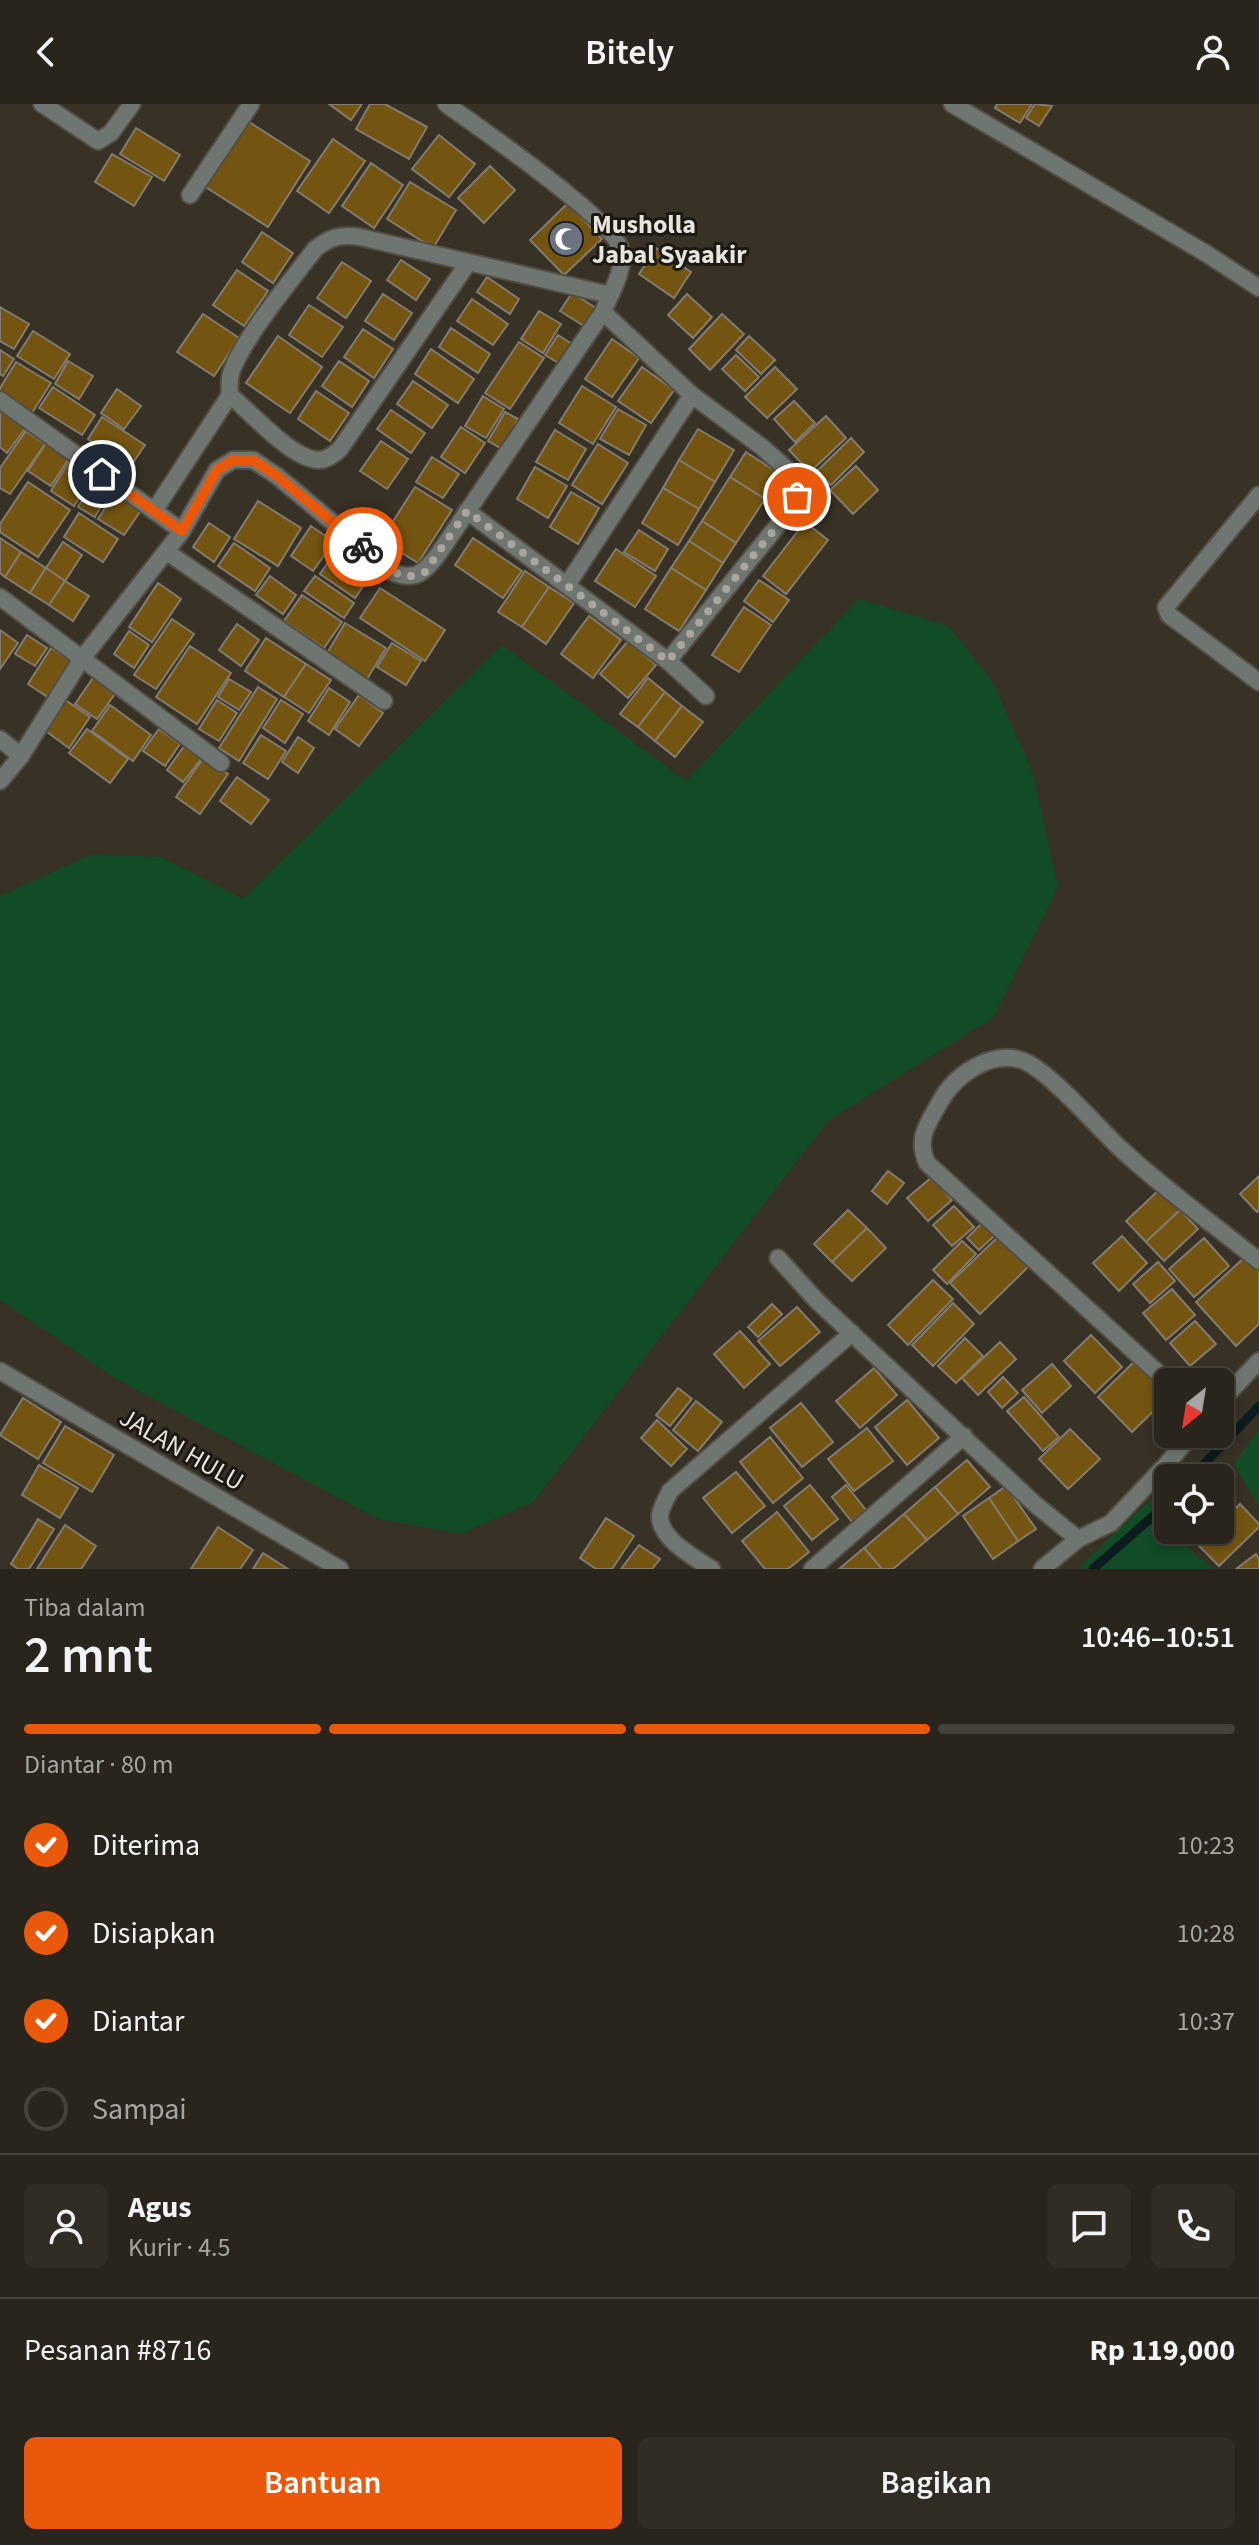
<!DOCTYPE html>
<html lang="id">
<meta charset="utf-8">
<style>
body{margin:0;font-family:"Source Sans 3",sans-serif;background:#312d25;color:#f1f3f6;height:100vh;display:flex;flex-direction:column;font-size:30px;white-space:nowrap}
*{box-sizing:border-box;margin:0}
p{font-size:26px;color:#a5a5a3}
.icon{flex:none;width:44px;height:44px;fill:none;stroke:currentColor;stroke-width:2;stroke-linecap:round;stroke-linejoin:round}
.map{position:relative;height:1465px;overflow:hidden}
.details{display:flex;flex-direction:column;background:#29251c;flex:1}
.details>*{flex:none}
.needle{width:52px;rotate:210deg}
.fabs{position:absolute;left:1154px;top:1264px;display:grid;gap:16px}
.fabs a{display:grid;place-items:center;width:80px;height:80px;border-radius:12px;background:#29251c;box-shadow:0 4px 12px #0003,0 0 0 2px #45423b;font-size:40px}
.pin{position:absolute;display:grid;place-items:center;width:68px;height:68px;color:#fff;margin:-34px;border:4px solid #fff;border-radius:50%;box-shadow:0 2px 8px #0007}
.courier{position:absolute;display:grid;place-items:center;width:80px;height:80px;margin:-40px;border:6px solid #ea580c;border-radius:50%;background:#fff;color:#222;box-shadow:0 2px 10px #0007}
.headline em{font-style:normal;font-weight:600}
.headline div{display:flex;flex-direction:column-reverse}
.headline{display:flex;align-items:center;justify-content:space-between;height:136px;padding:0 24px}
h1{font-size:52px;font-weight:600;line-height:60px}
.bar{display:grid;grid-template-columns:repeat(4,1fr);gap:12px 8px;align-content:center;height:96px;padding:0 24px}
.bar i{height:10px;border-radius:6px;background:#45423b}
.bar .selected{background:#ea580c}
.bar p{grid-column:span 4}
.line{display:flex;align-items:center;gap:20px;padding:0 24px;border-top:2px solid #45423b}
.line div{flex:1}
.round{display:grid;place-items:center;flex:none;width:84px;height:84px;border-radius:12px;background:#312d25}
ol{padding:0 24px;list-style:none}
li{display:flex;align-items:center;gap:24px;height:88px}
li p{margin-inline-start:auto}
li .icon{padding:8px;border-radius:50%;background:#ea580c;color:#fff;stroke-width:4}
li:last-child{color:#a5a5a3}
li i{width:44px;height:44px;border:4px solid #45423b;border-radius:50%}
.cta{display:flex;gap:16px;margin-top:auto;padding:16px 24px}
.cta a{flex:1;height:92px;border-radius:12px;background:#ea580c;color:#fff;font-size:32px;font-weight:600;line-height:92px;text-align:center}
.cta a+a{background:#312d25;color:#f1f3f6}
header{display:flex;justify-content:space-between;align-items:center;height:104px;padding:0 24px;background:#29251c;font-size:36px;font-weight:600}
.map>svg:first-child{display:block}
.green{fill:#114c27}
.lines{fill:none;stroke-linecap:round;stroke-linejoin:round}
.stream{stroke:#0b1b1e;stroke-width:9}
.building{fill:#745411;stroke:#837b6f;stroke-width:2}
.street-casing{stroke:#534e43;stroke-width:20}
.street{stroke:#6f7571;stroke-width:16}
.done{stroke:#aaa59d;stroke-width:8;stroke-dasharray:0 14.4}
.route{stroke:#ea580c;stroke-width:10}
.labels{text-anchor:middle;stroke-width:6;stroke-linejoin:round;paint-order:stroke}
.poi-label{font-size:26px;font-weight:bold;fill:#e8e4dd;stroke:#1c1914;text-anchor:start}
.street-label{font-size:26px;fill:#e8e4dd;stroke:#1c1914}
</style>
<header><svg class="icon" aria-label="back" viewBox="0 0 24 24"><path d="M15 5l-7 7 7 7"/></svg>Bitely<svg class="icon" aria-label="person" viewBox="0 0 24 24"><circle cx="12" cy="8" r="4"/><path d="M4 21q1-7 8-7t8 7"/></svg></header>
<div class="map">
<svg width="1259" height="1465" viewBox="0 0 1259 1465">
<rect width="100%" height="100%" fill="#373126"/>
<g class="green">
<polygon points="859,495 949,522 994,580 1033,670 1058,783 994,913 828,1017 533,1398 461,1430 378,1415 116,1275 0,1196 0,792 92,750 161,753 243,795 502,541 686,677"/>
<polygon points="1259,1325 1259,1402 1234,1360"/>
<polygon points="1150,1396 1168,1420 1168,1426 1173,1426 1194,1450 1214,1465 1077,1465"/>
</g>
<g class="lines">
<g class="stream">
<polyline points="1191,1374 1259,1302"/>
<polyline points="1093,1465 1168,1399"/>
</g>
</g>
<g class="building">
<polygon points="329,0 362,0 351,16"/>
<polygon points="370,0 385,0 427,23 409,55 356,25"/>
<polygon points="997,0 1032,0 1020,19 995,4"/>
<polygon points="1035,0 1052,2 1039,22 1026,14"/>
<polygon points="246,16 310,57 268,123 204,82"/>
<polygon points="136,24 180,51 164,77 120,50"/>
<polygon points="439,31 475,60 449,93 412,65"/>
<polygon points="333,35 365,57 329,109 297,87"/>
<polygon points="112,50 152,73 134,102 95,78"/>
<polygon points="371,59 403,81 374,124 342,102"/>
<polygon points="490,62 515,86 484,119 458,94"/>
<polygon points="410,78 456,106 433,144 387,115"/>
<polygon points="568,99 602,135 564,171 530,136"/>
<polygon points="262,128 293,149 273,179 242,158"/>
<polygon points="656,144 691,168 674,194 639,170"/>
<polygon points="401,156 430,175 416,196 387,176"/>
<polygon points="342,158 371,177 346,214 317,194"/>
<polygon points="237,166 268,187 244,222 213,201"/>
<polygon points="487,173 519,195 510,210 477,188"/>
<polygon points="572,189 596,204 584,222 560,207"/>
<polygon points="383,190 412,209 394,236 365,217"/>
<polygon points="687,190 712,213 693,234 668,211"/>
<polygon points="472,195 508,220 493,241 457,217"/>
<polygon points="309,201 343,223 322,253 289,231"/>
<polygon points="0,203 29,220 14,245 0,237"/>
<polygon points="539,207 561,220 543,249 521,235"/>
<polygon points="203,210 239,234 214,272 177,248"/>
<polygon points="722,210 744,230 710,266 689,245"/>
<polygon points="451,224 490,250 478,269 439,243"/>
<polygon points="363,225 393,245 374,274 344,253"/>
<polygon points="33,227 70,250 54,275 17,252"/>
<polygon points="558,231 572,240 560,260 545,251"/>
<polygon points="278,232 322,263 290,309 246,279"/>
<polygon points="749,232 775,256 761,270 736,246"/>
<polygon points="612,235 639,254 612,293 585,275"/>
<polygon points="519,238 544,254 510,305 485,289"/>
<polygon points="431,245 474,275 458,299 415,270"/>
<polygon points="0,246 14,255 3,272 0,270"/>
<polygon points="736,251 759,273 745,287 722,265"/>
<polygon points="68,257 93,272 79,295 55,280"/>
<polygon points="339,257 369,277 352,303 322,282"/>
<polygon points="16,258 51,279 30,312 0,294 0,284"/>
<polygon points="642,263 674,286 651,319 618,297"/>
<polygon points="775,263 797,285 767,314 745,293"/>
<polygon points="413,277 448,301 432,324 397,300"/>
<polygon points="582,282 616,303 593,340 559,319"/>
<polygon points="53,283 95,311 82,331 39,304"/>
<polygon points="117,285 141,302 124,325 101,309"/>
<polygon points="316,287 349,309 330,337 298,315"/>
<polygon points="483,292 504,305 486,334 465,322"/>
<polygon points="794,297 815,319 795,338 774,315"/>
<polygon points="618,305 646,321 629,351 600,335"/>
<polygon points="391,306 425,329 411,349 377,325"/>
<polygon points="0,307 25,325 7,349 0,343"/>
<polygon points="505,308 518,315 502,345 488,337"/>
<polygon points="826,312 846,334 810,368 789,346"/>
<polygon points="102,313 145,341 130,363 88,335"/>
<polygon points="461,323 485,339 465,369 441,353"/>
<polygon points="698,325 734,346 715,378 679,356"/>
<polygon points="555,326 586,345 568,376 536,358"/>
<polygon points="26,327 45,340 10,390 0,384 0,364"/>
<polygon points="851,334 864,348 831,381 817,367"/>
<polygon points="381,337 408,355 387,385 360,367"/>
<polygon points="46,339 69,354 51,382 28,367"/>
<polygon points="598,340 628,359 602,400 572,381"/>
<polygon points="746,348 780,370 765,395 730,373"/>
<polygon points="432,353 459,370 443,394 416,378"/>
<polygon points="70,356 94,371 74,402 51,387"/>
<polygon points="679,356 715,378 699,405 663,384"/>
<polygon points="856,362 878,386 853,410 830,386"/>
<polygon points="535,363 567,382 548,414 517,395"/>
<polygon points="730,373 765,395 736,439 702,417"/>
<polygon points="28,378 70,406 38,453 0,428 0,420"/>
<polygon points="92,379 109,388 95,413 78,403"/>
<polygon points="415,383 452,406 418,459 381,436"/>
<polygon points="663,384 699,405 678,441 642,419"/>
<polygon points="115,388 142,405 124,431 98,415"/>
<polygon points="571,388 599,404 578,440 550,423"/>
<polygon points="258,397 301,424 278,462 234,435"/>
<polygon points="79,409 118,435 103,458 64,433"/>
<polygon points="702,417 736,439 723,459 689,437"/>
<polygon points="805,418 828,436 786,490 763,472"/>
<polygon points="209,419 230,433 214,458 193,443"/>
<polygon points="311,422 334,438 313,467 291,452"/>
<polygon points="639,426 668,445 655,467 624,448"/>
<polygon points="0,434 21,448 5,473 0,469"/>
<polygon points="473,434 522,467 503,494 455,461"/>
<polygon points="689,437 723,459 706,486 671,464"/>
<polygon points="63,438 82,451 65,477 46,464"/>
<polygon points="234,439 270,464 255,487 218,462"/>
<polygon points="338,444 373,468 355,494 320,470"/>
<polygon points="616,445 656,472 635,503 595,477"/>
<polygon points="21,448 46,464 30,489 5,473"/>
<polygon points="46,464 65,477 49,501 30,489"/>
<polygon points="671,464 706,486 679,527 645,505"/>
<polygon points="525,467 549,483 522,523 498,508"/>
<polygon points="270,472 296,491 283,510 256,491"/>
<polygon points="315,472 354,499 344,514 304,487"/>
<polygon points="759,476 789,496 773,518 744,497"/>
<polygon points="65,477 89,492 73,517 49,501"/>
<polygon points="158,479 181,495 152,538 129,523"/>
<polygon points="549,483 574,499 546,540 522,523"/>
<polygon points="380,484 445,526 425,557 360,514"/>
<polygon points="302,491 342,518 324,544 284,517"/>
<polygon points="744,503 771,521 739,568 712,551"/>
<polygon points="589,512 621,536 593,574 561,550"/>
<polygon points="172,515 194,530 156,585 134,571"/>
<polygon points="345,519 386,544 367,575 326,551"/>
<polygon points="237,520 259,536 241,562 219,546"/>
<polygon points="0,526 18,539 0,565"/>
<polygon points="129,527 149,541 134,564 114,550"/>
<polygon points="27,531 47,544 35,562 15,550"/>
<polygon points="266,534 306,560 284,593 245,567"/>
<polygon points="628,537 656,561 628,594 600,570"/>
<polygon points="392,539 421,557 406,581 377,563"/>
<polygon points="190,542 231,569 197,620 156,593"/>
<polygon points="51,544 73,558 49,594 28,580"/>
<polygon points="306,560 331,576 309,609 284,593"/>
<polygon points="95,571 117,587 97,615 75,600"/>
<polygon points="648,574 665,588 638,623 620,610"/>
<polygon points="229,575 251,588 239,606 218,593"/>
<polygon points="258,583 277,595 239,657 219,644"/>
<polygon points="329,584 350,598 329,631 308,617"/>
<polygon points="665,588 682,602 655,637 638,623"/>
<polygon points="359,591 383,609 359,642 335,625"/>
<polygon points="64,595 90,613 69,644 43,625"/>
<polygon points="217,596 237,609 219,637 199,625"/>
<polygon points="281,596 303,610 285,639 263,624"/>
<polygon points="110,601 151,631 133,657 92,627"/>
<polygon points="682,602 703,618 675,653 655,637"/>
<polygon points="87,625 128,655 110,679 69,649"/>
<polygon points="159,625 180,640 165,662 143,647"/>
<polygon points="261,631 286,647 268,675 243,659"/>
<polygon points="298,633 314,644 298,669 282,658"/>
<polygon points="185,641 202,654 183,678 167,666"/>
<polygon points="204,653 228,670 200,710 176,693"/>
<polygon points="237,673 269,696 251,720 220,697"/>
<polygon points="888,1067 904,1079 887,1100 872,1087"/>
<polygon points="1259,1072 1259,1106 1257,1108 1240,1090"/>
<polygon points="932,1073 952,1096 928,1117 907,1094"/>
<polygon points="1160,1085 1180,1106 1146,1138 1126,1117"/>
<polygon points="954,1102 974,1123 952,1142 933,1121"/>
<polygon points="848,1106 867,1124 832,1158 814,1140"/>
<polygon points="1180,1106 1198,1125 1164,1157 1146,1138"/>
<polygon points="982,1119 994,1132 979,1146 967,1134"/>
<polygon points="867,1124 886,1144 852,1177 832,1158"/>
<polygon points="1000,1131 1029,1162 980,1210 950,1179"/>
<polygon points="1122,1132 1147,1159 1119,1187 1093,1159"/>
<polygon points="1204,1134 1229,1162 1194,1193 1169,1165"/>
<polygon points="962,1137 976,1150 947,1180 933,1166"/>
<polygon points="1246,1152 1259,1165 1259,1220 1236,1242 1196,1198"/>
<polygon points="1158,1158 1175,1177 1150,1199 1133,1180"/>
<polygon points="933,1176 953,1195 908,1241 888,1221"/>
<polygon points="1172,1185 1195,1211 1166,1236 1143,1209"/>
<polygon points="953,1199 974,1220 933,1262 912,1241"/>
<polygon points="772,1200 782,1210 758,1233 748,1223"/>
<polygon points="797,1203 820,1228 780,1262 758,1237"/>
<polygon points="1195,1217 1216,1240 1190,1262 1170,1239"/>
<polygon points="740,1227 770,1260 744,1284 714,1250"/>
<polygon points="1091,1231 1122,1263 1095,1289 1064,1257"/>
<polygon points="965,1234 983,1252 956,1279 938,1262"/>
<polygon points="1000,1238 1016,1255 978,1291 962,1274"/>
<polygon points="1137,1255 1168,1287 1168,1293 1132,1328 1098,1293"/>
<polygon points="1052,1260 1071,1282 1042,1309 1022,1286"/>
<polygon points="874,1264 897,1291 860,1324 836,1297"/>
<polygon points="1003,1273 1018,1289 1002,1304 988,1288"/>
<polygon points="678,1284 692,1295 670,1322 656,1311"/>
<polygon points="1024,1293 1059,1333 1043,1347 1007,1307"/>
<polygon points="23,1294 61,1318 38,1355 0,1331"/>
<polygon points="907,1296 939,1334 907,1361 875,1323"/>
<polygon points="696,1297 722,1318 698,1347 673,1326"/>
<polygon points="801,1299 833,1338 802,1363 770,1324"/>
<polygon points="657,1316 687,1345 671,1362 641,1334"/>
<polygon points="65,1322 114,1351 92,1388 43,1359"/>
<polygon points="867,1324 893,1357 854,1387 828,1355"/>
<polygon points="1070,1325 1100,1355 1068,1385 1039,1355"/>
<polygon points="770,1333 803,1374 773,1399 740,1358"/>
<polygon points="967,1356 990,1383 958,1410 935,1383"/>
<polygon points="39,1361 78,1384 60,1414 22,1391"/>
<polygon points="736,1368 765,1402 732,1429 703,1394"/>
<polygon points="810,1381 838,1415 812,1436 784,1402"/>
<polygon points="846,1381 866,1406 852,1418 832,1393"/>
<polygon points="1006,1382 1036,1425 1018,1437 989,1394"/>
<polygon points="935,1383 958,1410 927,1436 904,1410"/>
<polygon points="989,1394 1018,1437 993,1455 963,1412"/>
<polygon points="1240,1400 1259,1420 1259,1423 1219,1462 1198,1441 1213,1426 1220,1426 1220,1419"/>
<polygon points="777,1408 809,1448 788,1465 765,1465 742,1437"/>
<polygon points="904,1410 927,1436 893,1465 882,1465 864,1444"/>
<polygon points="606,1414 634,1432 612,1465 596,1465 580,1454"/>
<polygon points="38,1415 54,1425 29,1465 18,1465 11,1460"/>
<polygon points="65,1421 96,1442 81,1465 37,1465"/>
<polygon points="218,1423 253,1446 240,1465 191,1465"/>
<polygon points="639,1441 660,1455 652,1465 621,1465"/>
<polygon points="864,1444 882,1465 839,1465"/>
<polygon points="263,1449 288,1465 253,1465"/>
<polygon points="1256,1450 1259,1455 1259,1465 1236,1465"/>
</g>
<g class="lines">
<g class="street-casing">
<g id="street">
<polyline points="42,0 98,37 111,29 132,0"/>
<polyline points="952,0 1207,150 1259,184"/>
<polyline points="190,91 251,0"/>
<path d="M468,159L340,345C333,351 327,356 318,356C292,355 250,308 230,291C229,281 229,274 232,266C247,229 290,178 315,145C330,133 341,130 360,133L610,191"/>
<polyline points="603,208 692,291 762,343 790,368 797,383 797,393 778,421 668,557"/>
<polyline points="0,296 182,427"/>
<polyline points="1259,391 1166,503 1169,511 1259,578"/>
<polyline points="154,407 230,291"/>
<polyline points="467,407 668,557 706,592"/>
<polyline points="167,448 384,597"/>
<polyline points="567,481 692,291"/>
<polyline points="0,493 221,659"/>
<polyline points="0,635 21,652"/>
<path d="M0,677L21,652L81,556L182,427L217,366L233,356H253L277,372L392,468C416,478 425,468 439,449L603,208C610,191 623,169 622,150C622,121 475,21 446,0"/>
<polyline points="778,1154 817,1197 1036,1401 1078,1435"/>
<polyline points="0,1267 340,1465"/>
<path d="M1168,1278L927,1059C916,1034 927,1021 940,998C954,972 990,946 1021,956C1047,964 1098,1024 1121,1045C1164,1085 1213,1120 1259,1157"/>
<polyline points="1220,1298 1259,1257"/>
<path d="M712,1465C695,1454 658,1434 660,1411C661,1403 667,1394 670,1387L852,1229"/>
<polyline points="812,1465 964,1332"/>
<polyline points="1042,1465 1078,1435 1111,1419 1165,1362 1192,1330"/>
</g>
</g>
<use href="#street" class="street"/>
</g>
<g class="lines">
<path class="done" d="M363,443C382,459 399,481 425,468L467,407L668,557L778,421L797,393"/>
<polyline class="route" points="102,370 182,427 217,366 233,356 253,356 277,372 363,443"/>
</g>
<defs>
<g id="mosque-disc" transform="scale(1.8)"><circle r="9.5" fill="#6b7280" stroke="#1c1914"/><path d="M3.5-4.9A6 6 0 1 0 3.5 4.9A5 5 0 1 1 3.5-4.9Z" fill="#fff"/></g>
</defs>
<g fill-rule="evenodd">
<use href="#mosque-disc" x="566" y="135"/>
</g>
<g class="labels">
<g class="poi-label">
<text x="592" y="129">Musholla<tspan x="592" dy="30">Jabal Syaakir</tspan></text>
</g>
<g class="street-label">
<text transform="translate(182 1345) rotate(30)" y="9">JALAN HULU</text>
</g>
</g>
</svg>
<div class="fabs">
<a><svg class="needle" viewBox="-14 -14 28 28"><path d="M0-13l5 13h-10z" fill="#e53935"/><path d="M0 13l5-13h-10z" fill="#a5a5a3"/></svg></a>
<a><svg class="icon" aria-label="locate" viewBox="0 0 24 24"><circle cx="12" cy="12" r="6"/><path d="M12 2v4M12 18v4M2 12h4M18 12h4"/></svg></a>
</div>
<div class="pin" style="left:797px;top:393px;background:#ea580c"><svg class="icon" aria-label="bag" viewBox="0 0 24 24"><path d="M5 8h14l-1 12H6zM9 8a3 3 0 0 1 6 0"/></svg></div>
<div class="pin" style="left:102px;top:370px;background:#1f2937"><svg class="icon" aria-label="home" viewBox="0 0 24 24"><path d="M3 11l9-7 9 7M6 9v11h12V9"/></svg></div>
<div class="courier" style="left:363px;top:443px"><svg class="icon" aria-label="bike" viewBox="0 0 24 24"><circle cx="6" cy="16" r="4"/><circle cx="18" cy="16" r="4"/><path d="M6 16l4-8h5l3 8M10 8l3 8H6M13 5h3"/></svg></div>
</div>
<section class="details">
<div class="headline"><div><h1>2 mnt</h1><p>Tiba dalam</p></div><em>10:46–10:51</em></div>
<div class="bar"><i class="selected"></i><i class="selected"></i><i class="selected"></i><i></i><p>Diantar · 80 m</p></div>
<ol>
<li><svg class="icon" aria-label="check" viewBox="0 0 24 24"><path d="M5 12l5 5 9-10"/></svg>Diterima<p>10:23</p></li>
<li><svg class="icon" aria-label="check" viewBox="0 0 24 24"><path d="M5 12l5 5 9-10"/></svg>Disiapkan<p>10:28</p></li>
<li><svg class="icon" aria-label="check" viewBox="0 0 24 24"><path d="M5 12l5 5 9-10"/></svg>Diantar<p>10:37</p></li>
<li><i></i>Sampai</li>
</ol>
<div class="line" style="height:144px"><a class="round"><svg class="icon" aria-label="person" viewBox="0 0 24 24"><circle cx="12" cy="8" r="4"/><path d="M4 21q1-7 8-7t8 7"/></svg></a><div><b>Agus</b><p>Kurir · 4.5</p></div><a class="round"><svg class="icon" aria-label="chat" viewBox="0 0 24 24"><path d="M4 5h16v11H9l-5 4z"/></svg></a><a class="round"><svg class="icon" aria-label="phone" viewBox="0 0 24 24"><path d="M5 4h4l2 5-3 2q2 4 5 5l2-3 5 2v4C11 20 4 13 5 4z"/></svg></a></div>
<div class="line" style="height:104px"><div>Pesanan #8716</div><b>Rp 119,000</b></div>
<div class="cta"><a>Bantuan</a><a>Bagikan</a></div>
</section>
